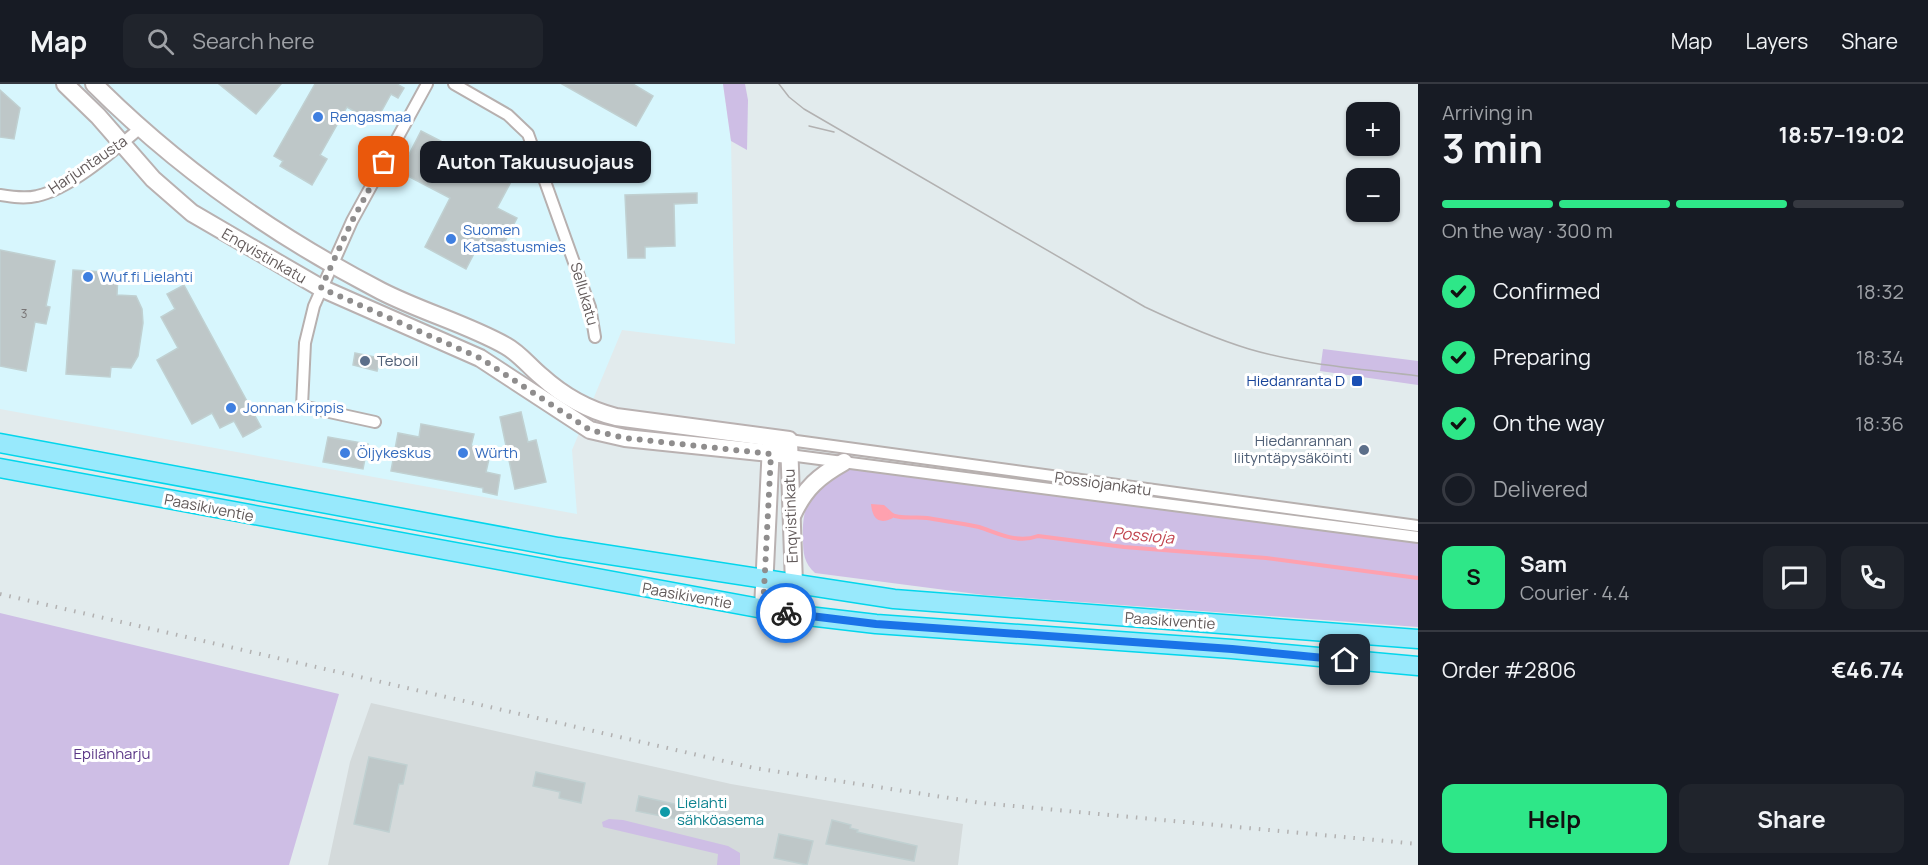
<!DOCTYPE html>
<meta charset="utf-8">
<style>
body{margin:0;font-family:Manrope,sans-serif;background:#20242c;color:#f1f3f6;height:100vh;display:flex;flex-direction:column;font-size:22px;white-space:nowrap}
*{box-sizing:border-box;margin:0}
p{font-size:20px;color:#9ea1a6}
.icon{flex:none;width:33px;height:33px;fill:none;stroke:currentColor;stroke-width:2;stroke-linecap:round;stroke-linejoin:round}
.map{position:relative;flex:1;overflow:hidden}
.sheet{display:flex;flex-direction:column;background:#171b24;width:510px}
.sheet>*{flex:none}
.fabs{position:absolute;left:1346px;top:18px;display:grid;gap:12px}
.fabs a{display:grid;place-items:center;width:54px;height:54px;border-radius:12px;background:#171b24;box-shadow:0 2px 4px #0004;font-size:30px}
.pin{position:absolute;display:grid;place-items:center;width:51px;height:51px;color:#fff;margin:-26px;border-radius:12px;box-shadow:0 3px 9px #0006}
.courier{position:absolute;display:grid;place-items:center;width:60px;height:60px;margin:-30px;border:4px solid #1a73e8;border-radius:50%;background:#fff;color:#222;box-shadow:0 2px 8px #0007}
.bubble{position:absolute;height:42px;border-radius:12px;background:#171b24;box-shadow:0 2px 4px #0004;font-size:20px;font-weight:700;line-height:42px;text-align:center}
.overview em{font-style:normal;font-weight:700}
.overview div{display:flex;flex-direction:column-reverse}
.overview{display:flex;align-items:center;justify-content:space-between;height:102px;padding:0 24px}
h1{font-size:39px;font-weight:700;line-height:45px}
.bar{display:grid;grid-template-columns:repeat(4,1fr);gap:9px 6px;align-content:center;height:72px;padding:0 24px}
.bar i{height:8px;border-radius:4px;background:#363941}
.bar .current{background:#2ee788}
.bar p{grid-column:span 4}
.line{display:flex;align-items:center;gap:15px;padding:0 24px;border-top:2px solid #363941}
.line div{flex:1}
.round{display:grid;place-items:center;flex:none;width:63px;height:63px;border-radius:12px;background:#20242c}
ol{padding:0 24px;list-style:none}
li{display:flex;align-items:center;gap:18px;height:66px}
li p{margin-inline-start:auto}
li .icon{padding:6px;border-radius:50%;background:#2ee788;color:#111;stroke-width:4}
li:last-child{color:#9ea1a6}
li i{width:33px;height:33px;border:3px solid #363941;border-radius:50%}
.action{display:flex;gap:12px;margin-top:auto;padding:12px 24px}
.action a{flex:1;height:69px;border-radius:12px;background:#2ee788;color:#111;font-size:24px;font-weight:700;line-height:69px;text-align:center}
.action a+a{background:#20242c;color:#f1f3f6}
header{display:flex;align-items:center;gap:36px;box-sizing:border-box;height:84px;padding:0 30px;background:#171b24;border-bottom:2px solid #363941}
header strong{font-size:28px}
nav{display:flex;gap:33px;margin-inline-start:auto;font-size:21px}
.search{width:420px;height:54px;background:#20242c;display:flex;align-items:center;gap:15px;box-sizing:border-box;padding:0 21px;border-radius:12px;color:#9ea1a6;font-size:22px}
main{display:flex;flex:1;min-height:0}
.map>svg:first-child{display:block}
.commercial{fill:#d7f6fd}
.industrial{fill:#d4dadb}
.green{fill:#cebee5}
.water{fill:#fea1af}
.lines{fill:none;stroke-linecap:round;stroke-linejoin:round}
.stream{stroke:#fea1af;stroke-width:4}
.building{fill:#bec7c8;stroke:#c0d0d1;stroke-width:1.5}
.minor-casing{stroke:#b7b0af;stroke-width:14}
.secondary-casing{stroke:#b9b1b1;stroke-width:20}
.trunk-casing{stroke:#03d6ec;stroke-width:21}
.minor{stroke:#fff;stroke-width:10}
.secondary{stroke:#fff;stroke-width:16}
.trunk{stroke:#98e9fc;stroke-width:18}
.tram{stroke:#b2b1b1;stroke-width:1.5}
.rail{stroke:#b2b1b1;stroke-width:4;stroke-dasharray:1.5 8;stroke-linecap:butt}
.done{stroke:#8f8d8d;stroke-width:6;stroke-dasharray:0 10.8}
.route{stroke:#1a73e8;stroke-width:8}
.shop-dot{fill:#3f7fe0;stroke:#fff;stroke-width:2}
.service-dot{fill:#5c6f8a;stroke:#fff;stroke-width:2}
.transit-dot{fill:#1a4fb4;stroke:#fff;stroke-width:2}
.culture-dot{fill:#0f9aa8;stroke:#fff;stroke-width:2}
.labels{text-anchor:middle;stroke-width:6;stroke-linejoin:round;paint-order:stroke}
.number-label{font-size:12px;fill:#797576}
.shop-label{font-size:15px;fill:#366cbe;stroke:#fff;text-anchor:start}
.street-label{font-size:15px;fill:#625a5a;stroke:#fff}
.service-label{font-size:15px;fill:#4e5e75;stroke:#fff;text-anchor:start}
.transit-label{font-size:15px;fill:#164399;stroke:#fff;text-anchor:end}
.park-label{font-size:15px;fill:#5a3686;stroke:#fff}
.culture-label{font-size:15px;fill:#0d838f;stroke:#fff;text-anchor:start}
.water-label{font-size:16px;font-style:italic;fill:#c1444e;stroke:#fff}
</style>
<header>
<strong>Map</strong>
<div class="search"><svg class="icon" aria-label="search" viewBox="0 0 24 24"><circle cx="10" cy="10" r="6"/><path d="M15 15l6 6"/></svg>Search here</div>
<nav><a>Map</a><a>Layers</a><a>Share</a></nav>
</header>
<main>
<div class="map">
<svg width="1418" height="781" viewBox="0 0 1418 781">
<rect width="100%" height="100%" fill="#e2ebed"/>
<polygon class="commercial" points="0,0 723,0 731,57 735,260 622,246 572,366 577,430 0,325"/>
<polygon class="industrial" points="371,619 731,700 963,740 958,781 328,781 350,678"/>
<g class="green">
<polygon points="723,0 745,0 748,16 747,66 731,57"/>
<polygon points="1323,265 1418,277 1418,301 1320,287"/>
<path d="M851,385L1418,458V543L984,511L815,489C804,479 803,469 803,455C801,416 815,398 851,385Z"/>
<polygon points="0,529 339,610 289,781 0,781"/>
<polygon points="609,735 623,736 728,762 740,769 740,781 717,781 718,770 603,743 602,738"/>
</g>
<path class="water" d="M871,420L884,421L894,430L893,434C877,442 872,432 871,420Z"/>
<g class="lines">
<path class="stream" d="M890,430C901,436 915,432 927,434C944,437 962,439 979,443C998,449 1017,460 1038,452L1124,463L1266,474L1418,494"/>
</g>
<g class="building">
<polygon points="219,0 281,0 256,30"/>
<polygon points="315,0 397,0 404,4 398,14 391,10 375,39 347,23 320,71 327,75 312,101 280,82 283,77 274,72"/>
<polygon points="562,0 633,0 653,12 636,42"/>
<polygon points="0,6 20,24 14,55 0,53"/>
<polygon points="421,47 513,94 497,124 517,134 501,165 481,156 466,185 425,163 450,114 400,88"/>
<polygon points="697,109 697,119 674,120 675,162 645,163 645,174 628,174 625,111"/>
<polygon points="0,166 55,177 46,222 50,223 46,240 35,238 26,287 0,282"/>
<polygon points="73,186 118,189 117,211 136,212 142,225 143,239 138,272 131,284 111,283 110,293 66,290"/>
<polygon points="184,201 261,343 243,353 234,337 220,344 212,329 192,340 157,276 178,264 161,233 175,225 167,210"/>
<polygon points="355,269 380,274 377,287 353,281"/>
<polygon points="521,328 528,358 536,356 546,398 515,405 500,333"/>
<polygon points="421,340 474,350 471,362 491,366 486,388 500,391 497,411 483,408 483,404 391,387 398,349 419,353"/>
<polygon points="328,353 368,360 363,385 323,378"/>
<polygon points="369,673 407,681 403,700 399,700 389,748 354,740"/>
<polygon points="536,688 585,699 581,719 559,714 560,708 533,702"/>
<polygon points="639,712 679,721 678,726 695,729 692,744 675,740 676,735 636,727"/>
<polygon points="832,736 851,741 850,744 858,746 857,748 917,762 914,777 826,760"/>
<polygon points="779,750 813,757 807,781 774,774"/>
</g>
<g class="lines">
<g class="minor-casing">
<g id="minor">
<polyline points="454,0 508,31 528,50 590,223 595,253"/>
<path d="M0,111C12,113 25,115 37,112C70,105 113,67 139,45"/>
<polyline points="375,338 302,322 305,259 314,222 352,137 427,0"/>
<polyline points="789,356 1418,442"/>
<polyline points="789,371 1418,453"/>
</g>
</g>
<g class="secondary-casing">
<g id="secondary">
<polyline points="65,0 98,32 153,95 192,129 321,204 480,274 590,346 625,354 789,371"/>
<path d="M94,0C178,84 275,152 381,207C422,228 467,240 506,262C519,269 530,283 541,292C563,312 588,326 616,333L789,356L794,500L791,530"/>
<path d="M793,430C805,404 819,392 844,378"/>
<polyline points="763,525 771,361"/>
</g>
</g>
<g class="trunk-casing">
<g id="trunk">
<polyline points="0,359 558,463 894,515 1418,555"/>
<polyline points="0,384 791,530 876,540 1232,565 1418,582"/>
</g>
</g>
<use href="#minor" class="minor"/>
<use href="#secondary" class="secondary"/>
<use href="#trunk" class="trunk"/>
<g class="tram">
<path d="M779,0L789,13L804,25L1145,223C1179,239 1213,254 1249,265C1303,281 1362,285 1418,292"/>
<polyline points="809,42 834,48"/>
</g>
<polyline class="rail" points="0,510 754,684 982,719 1418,760"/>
</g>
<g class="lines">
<polyline class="done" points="384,78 352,137 321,204 480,274 590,346 625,354 771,370 763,525 786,529"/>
<polyline class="route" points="786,529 876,540 1232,565 1345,576"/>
</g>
<g class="shop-dot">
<circle cx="318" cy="33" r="6"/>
<circle cx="451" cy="155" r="6"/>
<circle cx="88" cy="193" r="6"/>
<circle cx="231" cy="324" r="6"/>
<circle cx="345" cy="369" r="6"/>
<circle cx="463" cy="369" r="6"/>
</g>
<g class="service-dot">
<circle cx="365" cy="277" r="6"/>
<circle cx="1364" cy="366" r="6"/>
</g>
<rect class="transit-dot" x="1351" y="291" width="12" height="12" rx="3"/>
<circle class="culture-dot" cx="665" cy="728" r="6"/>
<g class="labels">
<g class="number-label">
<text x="24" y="234">3</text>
</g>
<g class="shop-label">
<text x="330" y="38">Rengasmaa</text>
<text x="463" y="151">Suomen<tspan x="463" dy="17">Katsastusmies</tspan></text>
<text x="100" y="198">Wuf.fi Lielahti</text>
<text x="243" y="329">Jonnan Kirppis</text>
<text x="357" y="374">Öljykeskus</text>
<text x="475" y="374">Würth</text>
</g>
<g class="street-label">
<text transform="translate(88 81) rotate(-34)" y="5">Harjuntausta</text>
<text transform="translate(264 172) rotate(30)" y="5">Enqvistinkatu</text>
<text transform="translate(584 210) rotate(74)" y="5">Sellukatu</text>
<text transform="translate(1103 400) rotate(8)" y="5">Possiojankatu</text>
<text transform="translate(209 424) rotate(11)" y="5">Paasikiventie</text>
<text transform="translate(791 432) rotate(-92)" y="5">Enqvistinkatu</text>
<text transform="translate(687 512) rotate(10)" y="5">Paasikiventie</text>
<text transform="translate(1170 537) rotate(4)" y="5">Paasikiventie</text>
</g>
<g class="service-label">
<text x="377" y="282">Teboil</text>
<text x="1352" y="362" text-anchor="end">Hiedanrannan<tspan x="1352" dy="17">liityntäpysäköinti</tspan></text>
</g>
<g class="transit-label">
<text x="1345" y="302">Hiedanranta D</text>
</g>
<g class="park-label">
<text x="112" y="675">Epilänharju</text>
</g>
<g class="culture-label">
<text x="677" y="724">Lielahti<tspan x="677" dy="17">sähköasema</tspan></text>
</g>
<g class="water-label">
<text transform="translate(1143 451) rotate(5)" y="6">Possioja</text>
</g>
</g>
</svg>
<div class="fabs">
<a>+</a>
<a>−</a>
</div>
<div class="pin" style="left:384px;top:78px;background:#ea580c"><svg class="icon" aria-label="bag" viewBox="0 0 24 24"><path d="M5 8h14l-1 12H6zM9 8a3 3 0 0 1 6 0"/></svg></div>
<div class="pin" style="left:1345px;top:576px;background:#1f2937"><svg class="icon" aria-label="home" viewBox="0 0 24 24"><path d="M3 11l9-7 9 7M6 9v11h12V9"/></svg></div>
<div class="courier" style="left:786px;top:529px"><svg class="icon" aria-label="bike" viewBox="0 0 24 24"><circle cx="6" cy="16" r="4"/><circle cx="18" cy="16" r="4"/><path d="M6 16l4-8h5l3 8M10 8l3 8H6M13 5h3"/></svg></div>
<div class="bubble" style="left:420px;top:57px;width:231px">Auton Takuusuojaus</div>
</div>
<section class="sheet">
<div class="overview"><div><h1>3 min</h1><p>Arriving in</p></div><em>18:57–19:02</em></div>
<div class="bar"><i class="current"></i><i class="current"></i><i class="current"></i><i></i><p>On the way · 300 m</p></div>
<ol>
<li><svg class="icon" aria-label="check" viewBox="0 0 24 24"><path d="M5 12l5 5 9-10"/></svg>Confirmed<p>18:32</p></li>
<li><svg class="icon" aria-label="check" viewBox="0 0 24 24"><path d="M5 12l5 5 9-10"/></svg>Preparing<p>18:34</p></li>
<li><svg class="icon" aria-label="check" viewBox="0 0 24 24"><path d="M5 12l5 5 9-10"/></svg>On the way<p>18:36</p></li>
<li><i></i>Delivered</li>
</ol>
<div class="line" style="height:108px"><b class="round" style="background:#2ee788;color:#111">S</b><div><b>Sam</b><p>Courier · 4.4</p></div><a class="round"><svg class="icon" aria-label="chat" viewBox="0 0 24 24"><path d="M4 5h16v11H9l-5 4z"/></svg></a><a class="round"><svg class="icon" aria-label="phone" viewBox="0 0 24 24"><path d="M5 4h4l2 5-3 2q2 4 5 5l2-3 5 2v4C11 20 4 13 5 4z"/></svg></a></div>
<div class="line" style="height:78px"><div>Order #2806</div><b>€46.74</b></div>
<div class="action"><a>Help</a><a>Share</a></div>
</section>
</main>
